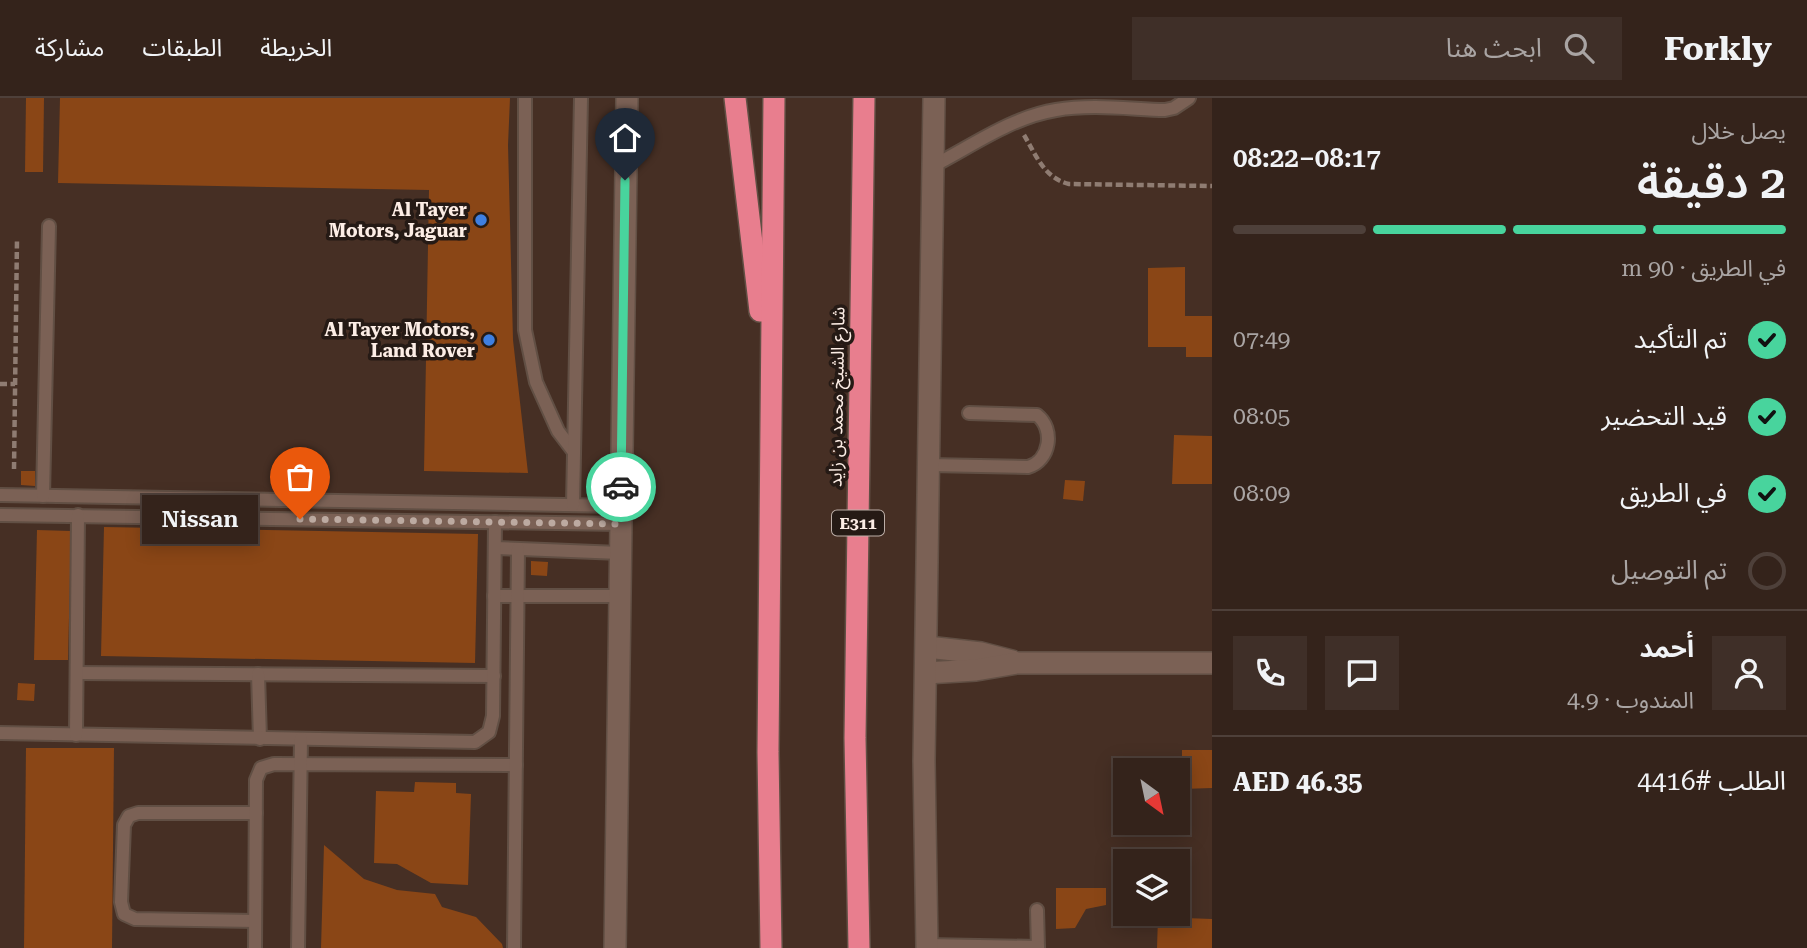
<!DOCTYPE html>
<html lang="ar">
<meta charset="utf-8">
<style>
body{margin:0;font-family:"Roboto Serif","Noto Sans Arabic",serif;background:#3f2f28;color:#f1f3f6;direction:rtl;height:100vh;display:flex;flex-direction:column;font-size:26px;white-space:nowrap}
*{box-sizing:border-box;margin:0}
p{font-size:23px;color:#a9a4a3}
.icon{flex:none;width:38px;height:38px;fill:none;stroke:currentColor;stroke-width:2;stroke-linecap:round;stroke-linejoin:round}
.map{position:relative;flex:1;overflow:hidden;direction:ltr}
.panel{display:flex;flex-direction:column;background:#34231b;width:595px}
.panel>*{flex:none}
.needle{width:46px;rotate:147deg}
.fabs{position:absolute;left:1113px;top:660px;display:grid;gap:14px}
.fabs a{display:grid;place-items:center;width:77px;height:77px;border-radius:0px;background:#34231b;box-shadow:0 4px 18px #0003,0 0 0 2px #4e403a;font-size:35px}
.pin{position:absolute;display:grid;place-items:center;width:60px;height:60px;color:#fff;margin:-72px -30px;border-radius:50% 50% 50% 0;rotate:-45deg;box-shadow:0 0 7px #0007}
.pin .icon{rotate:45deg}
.courier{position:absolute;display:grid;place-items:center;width:70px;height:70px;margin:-35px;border:5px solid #48d49d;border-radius:50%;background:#fff;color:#222;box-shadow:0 2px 9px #0007}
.bubble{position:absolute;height:49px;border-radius:0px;background:#34231b;box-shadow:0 4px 18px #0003,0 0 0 2px #4e403a;font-size:23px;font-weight:600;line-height:49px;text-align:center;direction:rtl}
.headline em{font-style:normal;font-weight:600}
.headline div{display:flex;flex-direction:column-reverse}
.headline{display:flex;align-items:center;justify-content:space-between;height:119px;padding:0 21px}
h1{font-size:46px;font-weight:600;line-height:52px}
.bar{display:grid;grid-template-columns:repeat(4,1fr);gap:10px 7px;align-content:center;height:84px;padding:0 21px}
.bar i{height:9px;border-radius:5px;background:#4e403a}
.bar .current{background:#48d49d}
.bar p{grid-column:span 4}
.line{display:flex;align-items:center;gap:18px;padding:0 21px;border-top:2px solid #4e403a}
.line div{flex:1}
.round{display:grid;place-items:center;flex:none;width:74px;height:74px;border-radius:0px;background:#3f2f28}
ol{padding:0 21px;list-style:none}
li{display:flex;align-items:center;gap:21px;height:77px}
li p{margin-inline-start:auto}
li .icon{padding:7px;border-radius:50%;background:#48d49d;color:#111;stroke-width:4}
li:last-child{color:#a9a4a3}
li i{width:38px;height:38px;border:4px solid #4e403a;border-radius:50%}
header{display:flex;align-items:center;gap:42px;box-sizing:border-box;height:98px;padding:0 35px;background:#34231b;border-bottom:2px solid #4e403a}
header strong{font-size:33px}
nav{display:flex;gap:38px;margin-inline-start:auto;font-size:24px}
.search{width:490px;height:63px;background:#3f2f28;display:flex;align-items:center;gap:18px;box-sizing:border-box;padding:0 24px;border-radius:0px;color:#a9a4a3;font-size:26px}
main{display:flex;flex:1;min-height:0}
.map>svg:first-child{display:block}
.building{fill:#8a4616}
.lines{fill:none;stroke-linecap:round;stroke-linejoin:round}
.service-casing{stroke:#614f44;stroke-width:16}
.minor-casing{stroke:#614f44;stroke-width:24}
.tertiary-casing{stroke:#614f44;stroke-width:24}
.secondary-casing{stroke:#614f44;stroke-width:24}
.motorway-casing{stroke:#614f44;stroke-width:24}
.path{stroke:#8f7c72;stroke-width:4.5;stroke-dasharray:7 3.5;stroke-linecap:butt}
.service{stroke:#7b6155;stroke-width:12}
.minor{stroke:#7b6155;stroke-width:21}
.tertiary{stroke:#7b6155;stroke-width:21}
.secondary{stroke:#7b6155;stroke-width:21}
.motorway{stroke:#e87e8e;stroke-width:21}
.done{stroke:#bcaaa1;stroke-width:7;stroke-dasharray:0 12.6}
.route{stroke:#48d49d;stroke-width:9}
.shop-dot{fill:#3f7fe0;stroke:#251a15;stroke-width:2.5}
.labels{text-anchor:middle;stroke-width:7;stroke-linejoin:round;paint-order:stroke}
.shield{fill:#251a15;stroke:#bcaea7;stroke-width:2}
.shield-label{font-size:16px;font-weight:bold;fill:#fcede5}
.poi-label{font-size:18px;font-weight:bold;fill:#fcede5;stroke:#251a15;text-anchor:end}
.street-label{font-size:18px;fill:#fcede5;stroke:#251a15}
</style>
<header>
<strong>Forkly</strong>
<div class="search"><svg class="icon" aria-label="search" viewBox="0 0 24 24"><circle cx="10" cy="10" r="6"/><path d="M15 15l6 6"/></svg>ابحث هنا</div>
<nav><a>الخريطة</a><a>الطبقات</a><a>مشاركة</a></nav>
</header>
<main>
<section class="panel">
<div class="headline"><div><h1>2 دقيقة</h1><p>يصل خلال</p></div><em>08:17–08:22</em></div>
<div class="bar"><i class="current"></i><i class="current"></i><i class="current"></i><i></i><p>في الطريق · 90 m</p></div>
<ol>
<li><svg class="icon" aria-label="check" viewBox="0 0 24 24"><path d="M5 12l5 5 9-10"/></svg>تم التأكيد<p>07:49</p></li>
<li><svg class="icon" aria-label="check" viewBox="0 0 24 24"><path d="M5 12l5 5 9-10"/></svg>قيد التحضير<p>08:05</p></li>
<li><svg class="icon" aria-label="check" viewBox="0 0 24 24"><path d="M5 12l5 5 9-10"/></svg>في الطريق<p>08:09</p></li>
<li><i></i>تم التوصيل</li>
</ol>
<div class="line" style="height:126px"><a class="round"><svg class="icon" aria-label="person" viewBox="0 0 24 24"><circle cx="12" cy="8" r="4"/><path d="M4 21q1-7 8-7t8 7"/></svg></a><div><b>أحمد</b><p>المندوب · 4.9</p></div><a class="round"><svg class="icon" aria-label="chat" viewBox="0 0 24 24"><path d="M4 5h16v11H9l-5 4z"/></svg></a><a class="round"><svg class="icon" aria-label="phone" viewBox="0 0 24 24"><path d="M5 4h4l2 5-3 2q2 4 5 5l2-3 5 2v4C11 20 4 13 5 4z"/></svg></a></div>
<div class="line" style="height:91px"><div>الطلب #4416</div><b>AED 46.35</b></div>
</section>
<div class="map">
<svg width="1212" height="850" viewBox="0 0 1212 850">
<rect width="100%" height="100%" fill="#462f24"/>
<g class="building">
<polygon points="26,0 44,0 43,74 25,74"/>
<polygon points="60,0 510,0 508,47 513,242 528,375 424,373 429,92 58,85"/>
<polygon points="1185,169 1185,218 1212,218 1212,259 1186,259 1186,249 1148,249 1148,170"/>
<polygon points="1174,337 1212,338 1212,386 1172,386"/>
<polygon points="21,373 35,373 35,388 21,387"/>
<polygon points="1065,382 1085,383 1083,403 1063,401"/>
<polygon points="104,429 478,436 475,565 101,558"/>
<polygon points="37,432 71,433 68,562 34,562"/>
<polygon points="531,463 548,464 547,478 531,477"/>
<polygon points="18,585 35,586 34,603 17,602"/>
<polygon points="26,650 114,650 112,850 24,850"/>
<polygon points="1182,652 1212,652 1212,690 1182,691"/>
<polygon points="415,684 456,685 456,695 471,696 468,787 431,785 397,766 374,765 376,693 414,694"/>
<polygon points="324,747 364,781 397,792 435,796 442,809 476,819 502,846 503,850 321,850"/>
<polygon points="1056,790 1106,790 1106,807 1086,811 1075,830 1056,831"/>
<polygon points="1158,819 1212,821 1212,850 1157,850"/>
</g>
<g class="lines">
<g class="service-casing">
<g id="service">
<polyline points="525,0 525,232 536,284 558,333 574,354"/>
<path d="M933,68C972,48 1012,19 1056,12C1091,6 1129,11 1165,12L1174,10L1189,0"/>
<path d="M929,367L1028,369C1050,363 1055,331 1037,317L969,315"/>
<polyline points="0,397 621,408"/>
<polyline points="43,398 49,128"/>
<polyline points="573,407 581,0"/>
<polyline points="0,417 621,426"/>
<polyline points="495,450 620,455"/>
<polyline points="494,498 620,498"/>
<polyline points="77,575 494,578"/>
<polyline points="258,576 260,641"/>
<polyline points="0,635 475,644 489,634 493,618 495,424"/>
<polyline points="76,637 78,417"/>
<polyline points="1037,812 1038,850"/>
<polyline points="255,823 135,821 124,816 121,804 124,727 129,718 138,715 256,715"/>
<polyline points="927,847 1038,849"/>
<polyline points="255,850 256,682 261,670 274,666 516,667"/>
<polyline points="298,850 301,641"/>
<polyline points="514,850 518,451"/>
</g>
</g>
<g class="minor-casing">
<g id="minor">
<polyline points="927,549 981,555 1012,563"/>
<polyline points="926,575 976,572 1017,565 1212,565"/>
</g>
</g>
<g class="tertiary-casing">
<polyline id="tertiary" points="615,850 627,0"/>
</g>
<g class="secondary-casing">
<polyline id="secondary" points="927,850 924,663 934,0"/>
</g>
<g class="motorway-casing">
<g id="motorway">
<polyline points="735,0 760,213"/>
<polyline points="771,850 768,654 774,0"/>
<polyline points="859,850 855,640 864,0"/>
</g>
</g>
<g class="path">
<path d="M1024,37C1036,57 1044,80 1069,86L1212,88"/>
<polyline points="0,286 15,286"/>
<polyline points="14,371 17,141"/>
</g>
<use href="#service" class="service"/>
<use href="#minor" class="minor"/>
<use href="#tertiary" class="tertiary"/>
<use href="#secondary" class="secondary"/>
<use href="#motorway" class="motorway"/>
</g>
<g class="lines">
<polyline class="done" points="300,421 621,426 621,389"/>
<polyline class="route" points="621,389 625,82"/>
</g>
<g class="shop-dot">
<circle cx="481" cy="122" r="7"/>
<circle cx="489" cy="242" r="7"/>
</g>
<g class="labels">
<rect class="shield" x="832" y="412.5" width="52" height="25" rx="5"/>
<g class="shield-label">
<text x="858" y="431">E311</text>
</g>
<g class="poi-label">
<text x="467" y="118">Al Tayer<tspan x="467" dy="21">Motors, Jaguar</tspan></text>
<text x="475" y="238">Al Tayer Motors,<tspan x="475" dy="21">Land Rover</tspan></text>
</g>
<g class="street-label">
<text transform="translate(837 299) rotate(-89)" y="6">شارع الشيخ محمد بن زايد</text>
</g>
</g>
</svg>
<div class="fabs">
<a><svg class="needle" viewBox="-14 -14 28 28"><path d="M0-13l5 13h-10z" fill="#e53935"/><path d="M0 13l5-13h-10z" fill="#a9a4a3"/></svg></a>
<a><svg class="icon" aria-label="layers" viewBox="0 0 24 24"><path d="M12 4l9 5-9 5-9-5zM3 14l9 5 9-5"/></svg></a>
</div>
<div class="pin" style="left:300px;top:421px;background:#ea580c"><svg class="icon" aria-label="bag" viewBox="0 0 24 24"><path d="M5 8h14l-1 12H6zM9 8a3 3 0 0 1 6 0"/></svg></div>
<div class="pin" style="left:625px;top:82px;background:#1f2937"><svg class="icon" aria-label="home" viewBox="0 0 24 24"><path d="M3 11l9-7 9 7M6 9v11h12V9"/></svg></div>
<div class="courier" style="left:621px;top:389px"><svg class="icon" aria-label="car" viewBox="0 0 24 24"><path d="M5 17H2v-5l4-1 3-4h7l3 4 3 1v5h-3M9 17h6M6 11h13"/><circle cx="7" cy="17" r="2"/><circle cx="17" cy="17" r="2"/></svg></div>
<div class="bubble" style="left:142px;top:397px;width:116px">Nissan</div>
</div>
</main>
